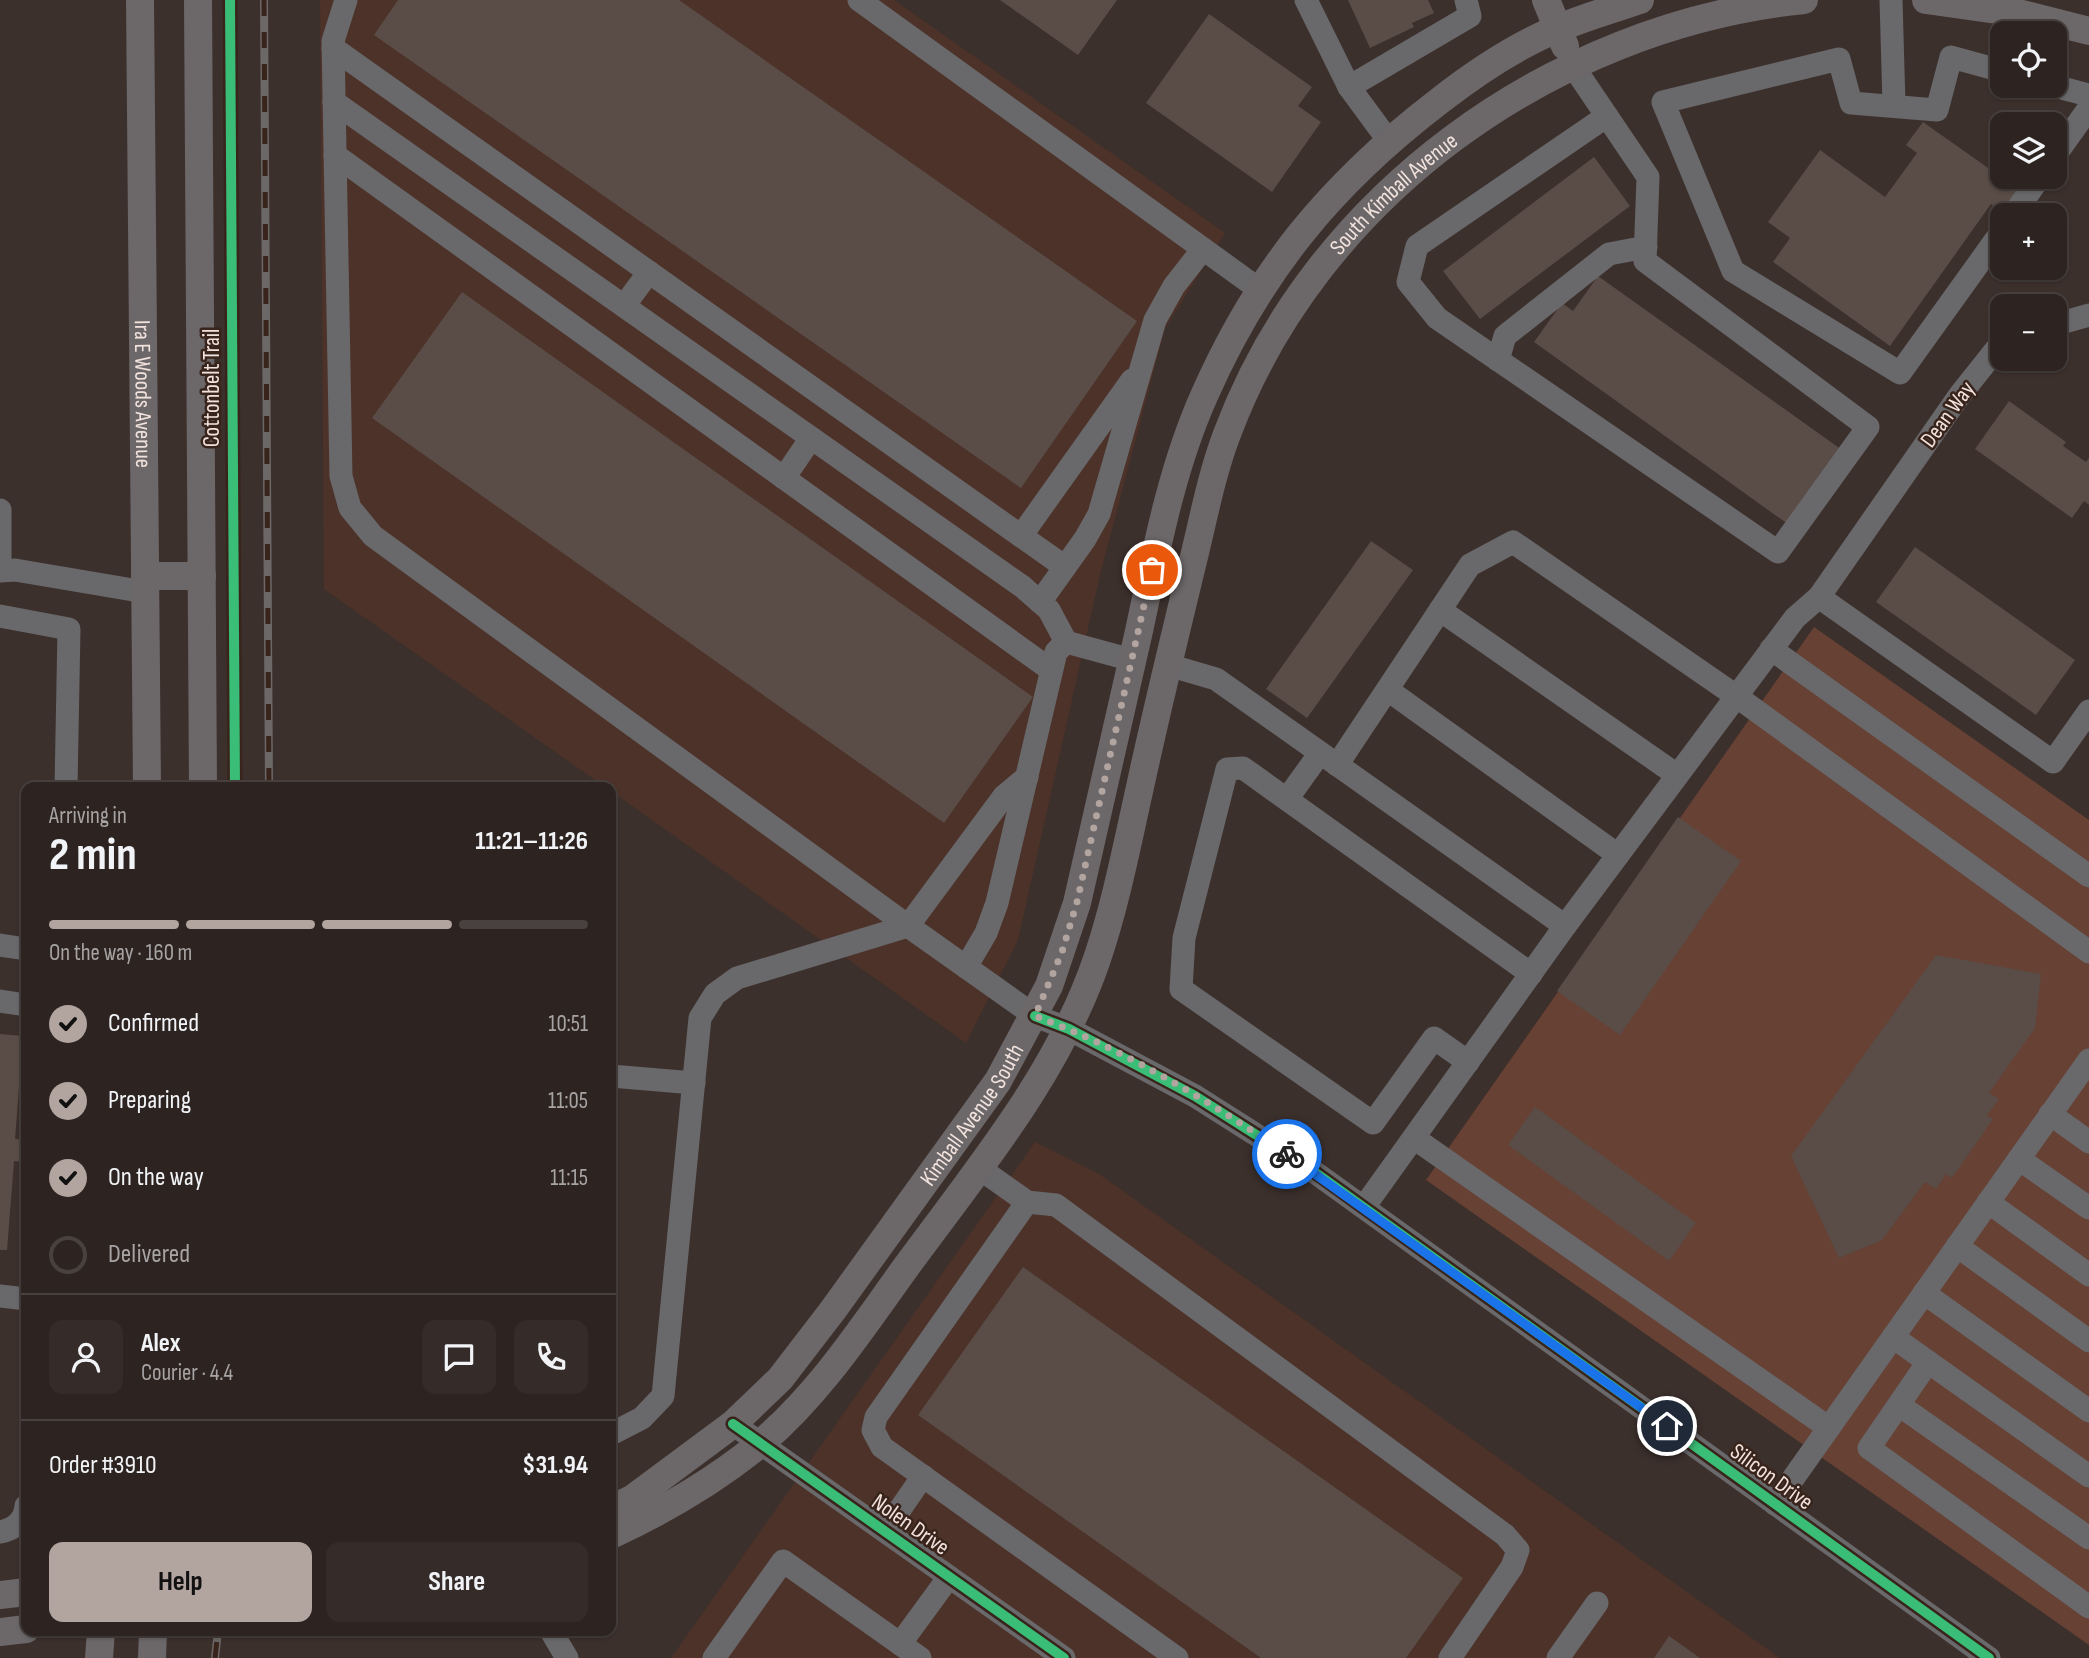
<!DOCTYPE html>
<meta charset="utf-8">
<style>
body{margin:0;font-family:"Sofia Sans Condensed",sans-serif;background:#352c2a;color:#f1f3f6;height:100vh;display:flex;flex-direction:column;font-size:26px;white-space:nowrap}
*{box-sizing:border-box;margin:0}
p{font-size:23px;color:#a7a4a5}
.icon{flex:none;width:38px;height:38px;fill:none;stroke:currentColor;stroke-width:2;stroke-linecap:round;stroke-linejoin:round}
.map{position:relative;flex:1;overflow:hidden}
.details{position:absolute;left:21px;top:782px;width:595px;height:854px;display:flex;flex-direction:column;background:#2d2421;border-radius:14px;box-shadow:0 2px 5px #0004,0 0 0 2px #48413f}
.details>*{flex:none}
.buttons{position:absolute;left:1990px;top:21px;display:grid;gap:14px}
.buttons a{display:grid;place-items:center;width:77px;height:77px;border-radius:14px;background:#2d2421;box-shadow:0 2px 5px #0004,0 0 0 2px #48413f;font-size:35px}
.pin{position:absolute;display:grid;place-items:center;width:60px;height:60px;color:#fff;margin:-30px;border:4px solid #fff;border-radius:50%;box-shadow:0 2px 7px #0007}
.courier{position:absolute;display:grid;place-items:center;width:70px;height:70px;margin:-35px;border:5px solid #1a73e8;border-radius:50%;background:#fff;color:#222;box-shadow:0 2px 9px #0007}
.head em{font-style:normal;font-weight:700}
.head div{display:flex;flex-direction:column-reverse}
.head{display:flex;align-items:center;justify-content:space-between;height:119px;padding:0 28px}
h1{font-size:46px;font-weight:700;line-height:52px}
.bar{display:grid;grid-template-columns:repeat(4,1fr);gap:10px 7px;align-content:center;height:84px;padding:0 28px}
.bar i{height:9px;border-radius:5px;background:#48413f}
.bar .selected{background:#b2a49f}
.bar p{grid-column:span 4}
.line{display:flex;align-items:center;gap:18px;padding:0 28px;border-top:2px solid #48413f}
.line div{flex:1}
.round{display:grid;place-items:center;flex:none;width:74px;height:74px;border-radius:14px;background:#352c2a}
ol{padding:0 28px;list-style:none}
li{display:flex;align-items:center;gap:21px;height:77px}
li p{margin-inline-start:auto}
li .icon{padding:7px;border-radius:50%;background:#b2a49f;color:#111;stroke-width:4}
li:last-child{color:#a7a4a5}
li i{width:38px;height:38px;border:4px solid #48413f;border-radius:50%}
.cta{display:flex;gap:14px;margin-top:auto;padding:14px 28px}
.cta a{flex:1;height:80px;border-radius:14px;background:#b2a49f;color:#111;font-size:28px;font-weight:700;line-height:80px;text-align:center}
.cta a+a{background:#352c2a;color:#f1f3f6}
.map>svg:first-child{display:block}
.built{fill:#4c3228}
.green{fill:#664134}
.building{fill:#5a4c47}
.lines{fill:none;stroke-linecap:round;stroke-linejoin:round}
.minor{stroke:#69686b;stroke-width:23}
.major{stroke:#6c6769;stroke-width:28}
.rail-casing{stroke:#6c6868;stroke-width:8}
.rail{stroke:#38241b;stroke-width:5;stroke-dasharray:16;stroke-linecap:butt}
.cycleway-casing{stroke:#38241b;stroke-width:15}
.cycleway{stroke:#3abd76;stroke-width:10}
.done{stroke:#b2a49f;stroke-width:7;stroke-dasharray:0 12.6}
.route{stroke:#1a73e8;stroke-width:9}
.labels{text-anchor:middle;stroke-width:5;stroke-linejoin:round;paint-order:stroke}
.street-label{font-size:23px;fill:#f1e2dd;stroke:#38241b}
</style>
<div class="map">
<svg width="2089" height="1658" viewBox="0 0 2089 1658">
<rect width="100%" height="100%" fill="#3c302c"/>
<g class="built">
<polygon points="320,0 894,0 1225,233 1165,328 1100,575 1018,940 966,1043 611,791 611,788 605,787 324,589"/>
<polygon points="1035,1142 1099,1174 1780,1658 671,1658"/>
</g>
<polygon class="green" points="1814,627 2089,820 2089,1645 1426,1180"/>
<g class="building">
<polygon points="398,0 679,0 1137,321 1021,488 374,35"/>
<polygon points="1000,0 1117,0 1078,55"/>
<polygon points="1348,0 1428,0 1434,13 1412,23 1414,27 1370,48"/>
<polygon points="1209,14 1312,87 1298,106 1321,122 1272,192 1146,103"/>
<polygon points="1923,122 2018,189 2002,212 1991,204 1890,346 1773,262 1790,238 1768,222 1820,150 1885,197 1917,153 1906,145"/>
<polygon points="1594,157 1630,206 1480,319 1443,271"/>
<polygon points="1598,276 1842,450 1789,525 1534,342 1562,303 1573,311"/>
<polygon points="462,292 1033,697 944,823 372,418"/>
<polygon points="2009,401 2066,442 2063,446 2086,462 2089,458 2089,505 2084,501 2072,518 1975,449"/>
<polygon points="1371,541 1413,570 1307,718 1266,689"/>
<polygon points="1915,547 2075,660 2036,715 1876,602"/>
<polygon points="1678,817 1741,861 1620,1035 1557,991"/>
<polygon points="1936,955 2041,974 2035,1028 1989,1093 1999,1099 1987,1115 1993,1119 1952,1178 1946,1174 1936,1189 1925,1182 1882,1240 1839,1258 1791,1156"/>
<polygon points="0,1034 23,1036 15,1139 26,1140 25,1162 14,1161 7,1250 0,1250"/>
<polygon points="1535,1107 1696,1223 1669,1261 1508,1145"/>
<polygon points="1023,1267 1463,1578 1406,1658 1261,1658 918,1415"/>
<polygon points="1669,1636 1700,1658 1654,1658"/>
</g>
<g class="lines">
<g class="minor">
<polyline points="346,0 333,41 341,476 350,508 373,536 908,926 1004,796 1027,777"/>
<polyline points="859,0 1260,290"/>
<polyline points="1306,0 1349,87 1388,140"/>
<polyline points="1891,0 1894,105"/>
<polyline points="333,48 1021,536"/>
<polyline points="1573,66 1648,177 1645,261 1868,427 1778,552 1437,318 1408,282 1417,246 1607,116"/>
<polyline points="2002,71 1951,57 1937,110 1851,103 1839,59 1663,102 1733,271 1900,373 2002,231"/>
<polyline points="2054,86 2089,95"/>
<polyline points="1349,87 1470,16 1466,0"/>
<polyline points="334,102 1023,587 1049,610 1066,642"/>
<polyline points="335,155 1051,670"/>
<polyline points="2054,157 2089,108"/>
<polyline points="2013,215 2040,177"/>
<polyline points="624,306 649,272"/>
<polyline points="2054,325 2089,315"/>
<polyline points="2002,342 1959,396 1819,597 2053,762 2089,711"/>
<polyline points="1498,360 1505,336 1609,254 1646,247"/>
<polyline points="784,478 811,438"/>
<polyline points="0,510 0,559"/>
<polyline points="1065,567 1021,536 1132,380"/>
<polyline points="0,571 15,570 145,592"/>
<polyline points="1040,602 1085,539 1099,514 1155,320 1174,286 1203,249"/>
<polyline points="1440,610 1677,775"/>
<polyline points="0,616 69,629 66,788"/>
<polyline points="1771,649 2089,876"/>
<polyline points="1168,665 1216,679 1565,926 1364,1207"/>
<polyline points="1388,690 1618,855"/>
<polyline points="1337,765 1470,565 1513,542 1736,696 2089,952"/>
<polyline points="1287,799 1320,753"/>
<polyline points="1565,926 1795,618 1819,597"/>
<polyline points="0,945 26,949"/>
<polyline points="966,967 986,933 997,903 1056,652 1066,642 1132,660"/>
<polyline points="0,1001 26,1005"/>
<polyline points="1468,1062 1434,1038 1373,1123 1181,989 1184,938 1227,769 1243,768 1531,974"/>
<polyline points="611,1076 694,1083"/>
<polyline points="2050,1114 2089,1142"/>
<polyline points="1414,1138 1829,1428"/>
<polyline points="2019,1159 2089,1208"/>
<polyline points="979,1168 1027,1202 1056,1205 1505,1535 1518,1550 1512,1567 1450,1658"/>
<polyline points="1027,1202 876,1417 873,1430 882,1447 1177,1658"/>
<polyline points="1988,1202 2089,1275"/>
<polyline points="1957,1246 2089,1341"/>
<polyline points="1924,1293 2089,1411"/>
<polyline points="0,1296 26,1299"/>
<polyline points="1893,1337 2089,1476"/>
<polyline points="1928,1362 1869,1448 2089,1607"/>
<polyline points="1899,1405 2089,1538"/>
<polyline points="733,1424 1064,1658"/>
<polyline points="611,1434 642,1418 663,1396 700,1018 715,994 737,978 908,926 1035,1016 1069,1029 1195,1096 1313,1171 1989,1658"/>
<polyline points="1775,1504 2089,1060"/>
<polyline points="885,1531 923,1476"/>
<path d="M0,1532C14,1530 25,1520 26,1506"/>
<polyline points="551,1631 567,1658"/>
<polyline points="900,1644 949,1577"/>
<polyline points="714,1658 783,1561 920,1658"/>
<polyline points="1558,1658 1597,1603"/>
</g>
<g class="major">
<path id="s1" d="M140,0L147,788"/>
<polyline points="198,0 203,788"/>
<polyline points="1546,0 1565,46"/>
<polyline points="1926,0 2018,13 2089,31"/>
<polyline points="145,576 202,576"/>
<path id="s2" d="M611,1509L632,1499L733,1424L780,1379L833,1310L998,1081L1049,986L1077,903C1098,812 1119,721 1139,631C1156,552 1171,470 1204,396C1259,271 1331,184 1438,102C1475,73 1515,46 1559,28C1585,17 1613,9 1640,0"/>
<path id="s3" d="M611,1535C663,1511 716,1480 761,1443C819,1394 862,1328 906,1267C977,1170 1058,1074 1097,959C1116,903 1127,845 1140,787C1156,713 1174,639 1192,565C1203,521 1211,476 1227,434C1316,195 1553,26 1804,0"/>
<polyline points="0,1595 26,1592"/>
<polyline points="0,1632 26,1629"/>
<polyline points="99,1658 101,1631"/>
<polyline points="152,1658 153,1631"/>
</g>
<g class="rail-casing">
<g id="rail">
<polyline points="264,0 269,788"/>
<polyline points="215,1658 218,1631"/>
</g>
</g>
<use href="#rail" class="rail"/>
<g class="cycleway-casing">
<g id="cycleway">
<polyline points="230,0 235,788"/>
<polyline points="1035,1016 1069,1029 1195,1096 1313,1171 1989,1658"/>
<polyline points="733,1424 1064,1658"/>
</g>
</g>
<use href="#cycleway" class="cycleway"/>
</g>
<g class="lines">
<path class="done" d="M1152,570L1077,902L1062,952L1035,1016C1120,1047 1212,1103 1287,1154"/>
<polyline class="route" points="1287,1154 1667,1426"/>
</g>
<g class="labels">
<g class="street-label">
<text dy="8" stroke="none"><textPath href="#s3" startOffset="1606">South Kimball Avenue</textPath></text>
<text transform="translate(211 388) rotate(-90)" y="8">Cottonbelt Trail</text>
<text dy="8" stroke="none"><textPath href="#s1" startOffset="394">Ira E Woods Avenue</textPath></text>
<text transform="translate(1947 414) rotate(-54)" y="8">Dean Way</text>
<text dy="8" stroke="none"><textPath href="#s2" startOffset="541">Kimball Avenue South</textPath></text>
<text transform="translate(1772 1476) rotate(36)" y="8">Silicon Drive</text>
<text transform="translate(911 1524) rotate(35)" y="8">Nolen Drive</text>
</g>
</g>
</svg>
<div class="buttons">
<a><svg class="icon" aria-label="locate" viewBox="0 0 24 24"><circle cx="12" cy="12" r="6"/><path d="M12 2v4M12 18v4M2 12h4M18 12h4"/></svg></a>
<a><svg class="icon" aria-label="layers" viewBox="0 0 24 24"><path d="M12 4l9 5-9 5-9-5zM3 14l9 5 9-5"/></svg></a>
<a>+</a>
<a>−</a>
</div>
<div class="pin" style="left:1152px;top:570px;background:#ea580c"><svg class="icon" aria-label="bag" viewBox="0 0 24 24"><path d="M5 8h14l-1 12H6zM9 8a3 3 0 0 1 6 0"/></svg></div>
<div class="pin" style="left:1667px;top:1426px;background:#1f2937"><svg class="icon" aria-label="home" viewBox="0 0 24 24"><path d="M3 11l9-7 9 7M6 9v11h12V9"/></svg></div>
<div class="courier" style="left:1287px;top:1154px"><svg class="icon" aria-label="bike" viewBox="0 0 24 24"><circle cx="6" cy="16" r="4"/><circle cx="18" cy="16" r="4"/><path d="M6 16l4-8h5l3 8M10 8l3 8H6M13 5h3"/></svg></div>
<section class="details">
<div class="head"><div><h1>2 min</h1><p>Arriving in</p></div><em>11:21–11:26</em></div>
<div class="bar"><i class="selected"></i><i class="selected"></i><i class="selected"></i><i></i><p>On the way · 160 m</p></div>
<ol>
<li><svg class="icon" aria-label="check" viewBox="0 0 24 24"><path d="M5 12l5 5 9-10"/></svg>Confirmed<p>10:51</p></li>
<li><svg class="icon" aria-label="check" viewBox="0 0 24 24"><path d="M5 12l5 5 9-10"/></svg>Preparing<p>11:05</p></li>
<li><svg class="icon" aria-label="check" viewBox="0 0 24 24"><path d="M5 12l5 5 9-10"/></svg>On the way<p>11:15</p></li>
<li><i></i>Delivered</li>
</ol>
<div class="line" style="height:126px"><a class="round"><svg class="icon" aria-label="person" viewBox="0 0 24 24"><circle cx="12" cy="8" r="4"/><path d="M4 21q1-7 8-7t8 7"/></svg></a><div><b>Alex</b><p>Courier · 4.4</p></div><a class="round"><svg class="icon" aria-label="chat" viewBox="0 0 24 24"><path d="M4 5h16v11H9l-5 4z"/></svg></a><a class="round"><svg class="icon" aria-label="phone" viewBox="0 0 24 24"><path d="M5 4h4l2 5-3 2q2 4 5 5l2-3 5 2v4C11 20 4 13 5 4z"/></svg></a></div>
<div class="line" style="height:91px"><div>Order #3910</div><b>$31.94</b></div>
<div class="cta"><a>Help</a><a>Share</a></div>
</section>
</div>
